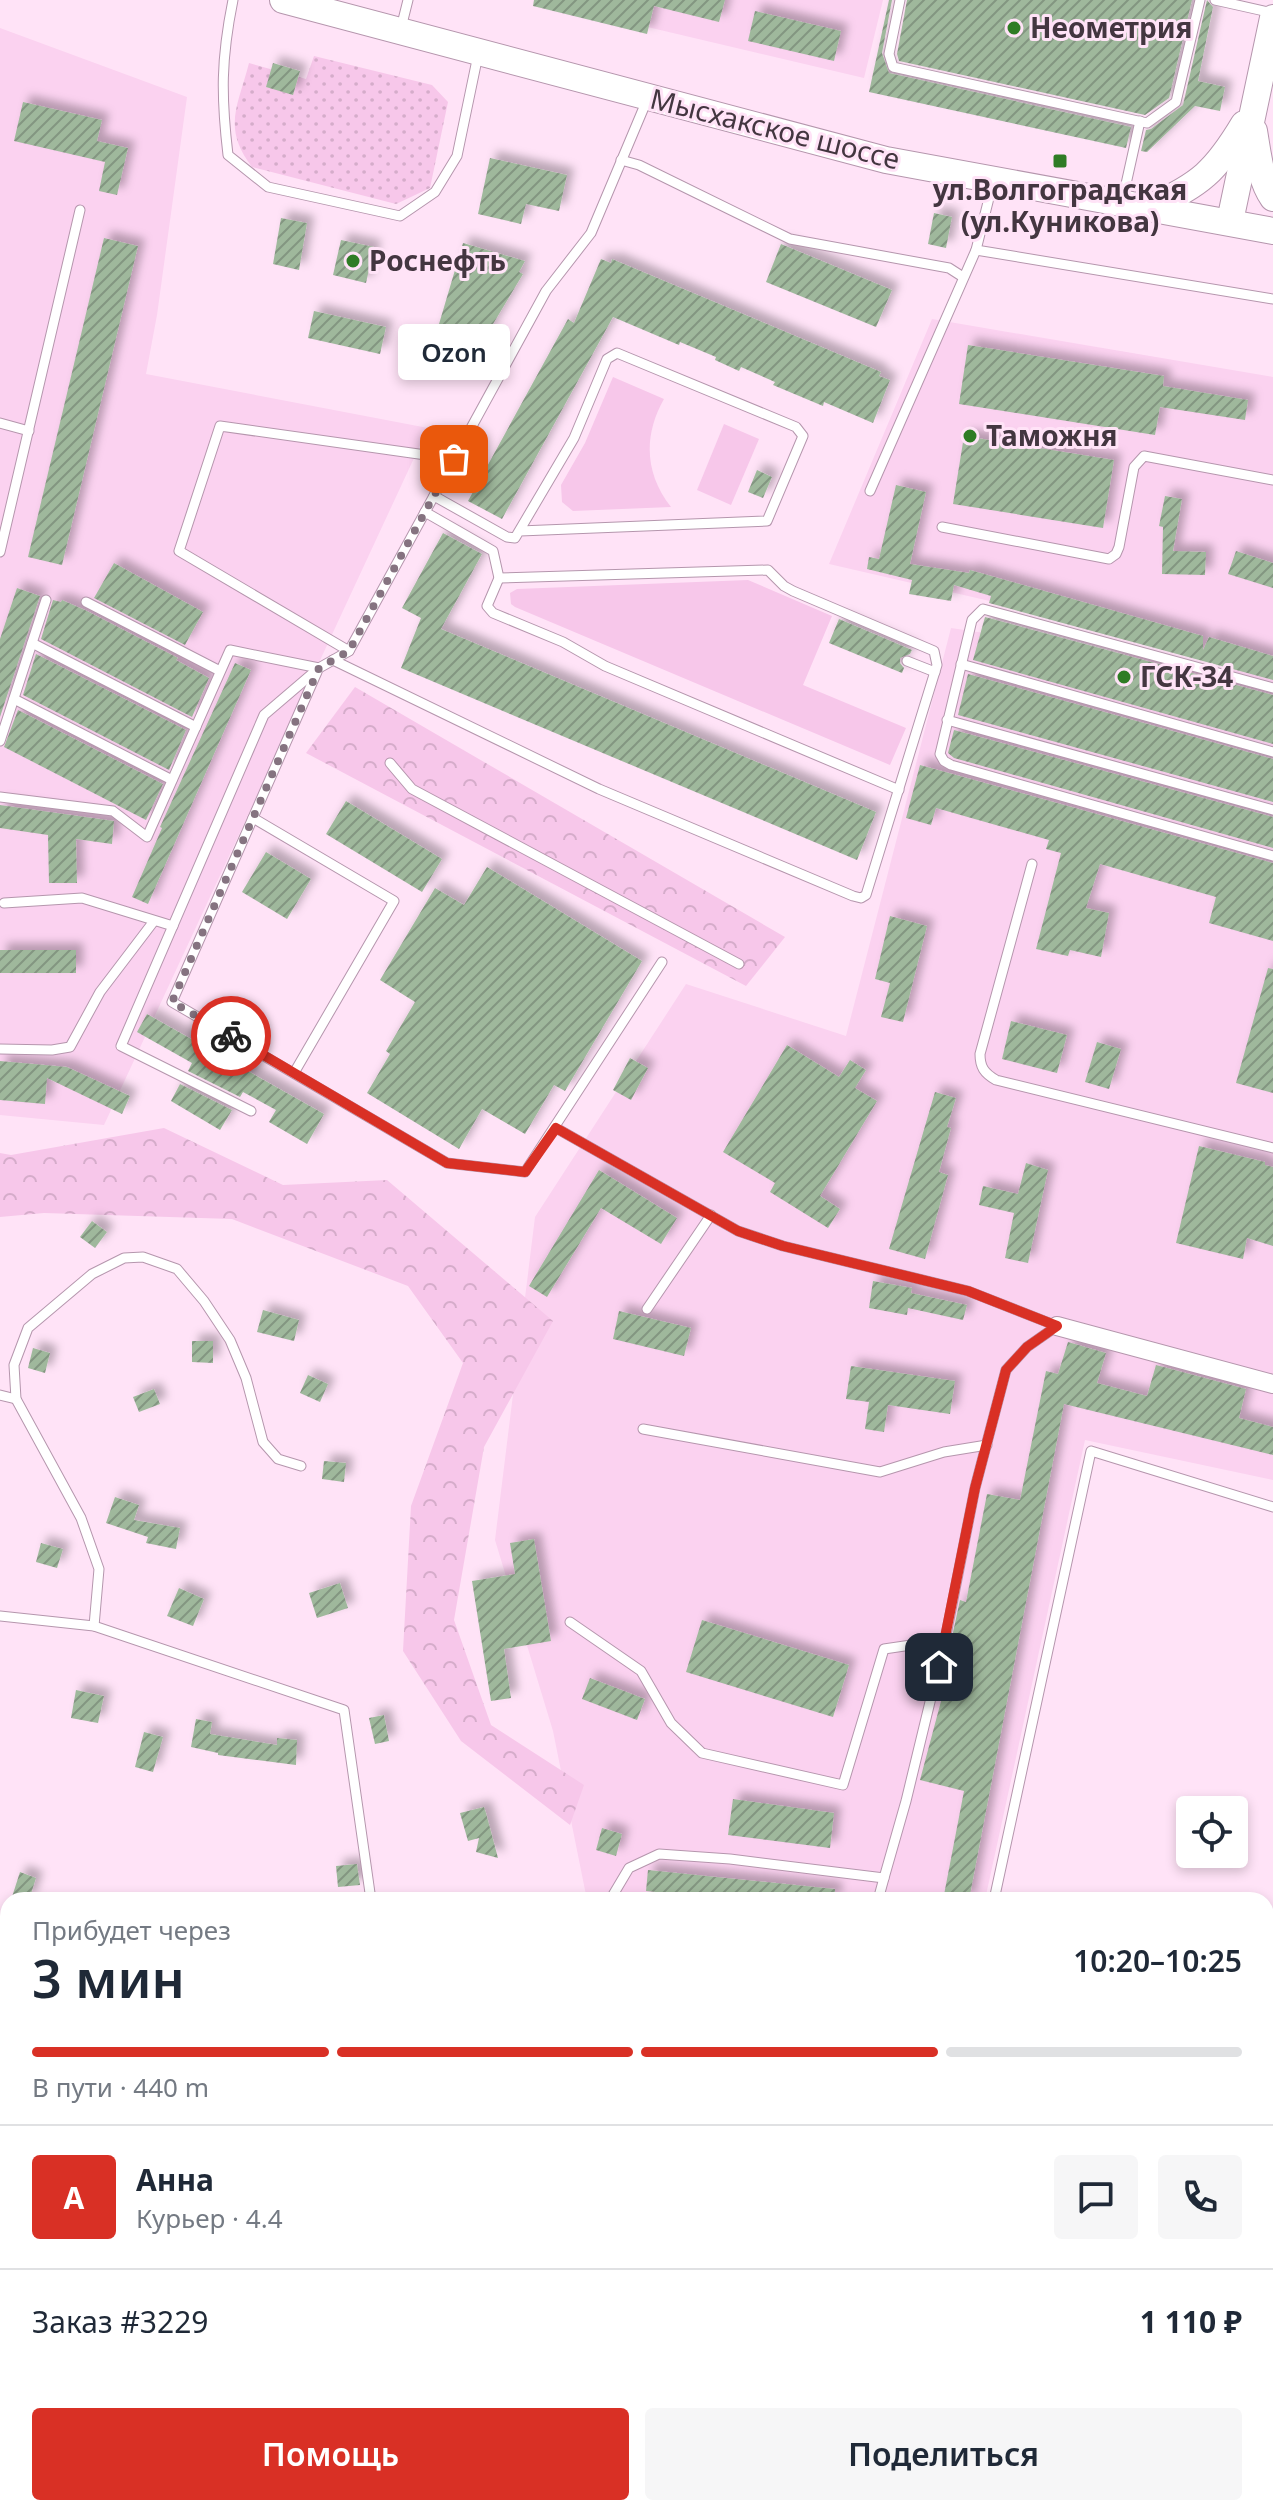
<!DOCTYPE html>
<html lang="ru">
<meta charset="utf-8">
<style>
body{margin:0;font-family:"Noto Sans",sans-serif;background:#f6f6f7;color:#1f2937;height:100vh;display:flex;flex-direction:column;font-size:30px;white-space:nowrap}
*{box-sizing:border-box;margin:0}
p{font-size:26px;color:#747a83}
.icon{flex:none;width:44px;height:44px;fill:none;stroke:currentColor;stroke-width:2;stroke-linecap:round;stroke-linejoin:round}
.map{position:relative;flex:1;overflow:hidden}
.sheet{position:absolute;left:0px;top:1892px;width:1274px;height:624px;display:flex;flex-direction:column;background:#fff;border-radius:24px 24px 0 0;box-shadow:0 4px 12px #0003}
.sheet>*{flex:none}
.buttons{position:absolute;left:1176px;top:1796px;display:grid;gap:16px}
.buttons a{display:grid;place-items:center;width:72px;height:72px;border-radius:8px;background:#fff;box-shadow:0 4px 12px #0003;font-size:40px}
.pin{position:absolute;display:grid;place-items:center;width:68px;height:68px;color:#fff;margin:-34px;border-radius:16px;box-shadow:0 4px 12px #0006}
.courier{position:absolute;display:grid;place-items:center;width:80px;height:80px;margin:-40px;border:6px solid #d93025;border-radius:50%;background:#fff;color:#222;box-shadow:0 2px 10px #0007}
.bubble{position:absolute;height:56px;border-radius:8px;background:#fff;box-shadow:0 4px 12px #0003;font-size:26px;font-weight:600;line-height:56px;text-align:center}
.headline em{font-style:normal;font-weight:600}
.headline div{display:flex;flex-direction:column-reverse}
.headline{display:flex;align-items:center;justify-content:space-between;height:136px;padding:0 32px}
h1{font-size:52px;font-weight:600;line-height:60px}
.bar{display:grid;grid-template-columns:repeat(4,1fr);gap:12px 8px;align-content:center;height:96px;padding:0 32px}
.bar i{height:10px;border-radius:6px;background:#e0e1e3}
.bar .active{background:#d93025}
.bar p{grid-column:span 4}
.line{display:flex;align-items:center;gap:20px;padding:0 32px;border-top:2px solid #e0e1e3}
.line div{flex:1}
.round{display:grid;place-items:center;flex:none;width:84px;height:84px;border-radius:8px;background:#f6f6f7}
.action{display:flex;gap:16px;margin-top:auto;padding:16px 32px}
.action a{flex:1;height:92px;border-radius:8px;background:#d93025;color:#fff;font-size:32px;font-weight:600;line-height:92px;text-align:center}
.action a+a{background:#f6f6f7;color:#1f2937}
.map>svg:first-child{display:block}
.built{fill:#fbd2f0}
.grass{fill:url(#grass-dots)}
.forest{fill:url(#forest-crowns)}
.park{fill:#f7c7ea}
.building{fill:url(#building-hatch);filter:url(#shadow)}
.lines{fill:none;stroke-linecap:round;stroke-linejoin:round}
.lane-casing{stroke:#b596ad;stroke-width:11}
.street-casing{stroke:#b596ad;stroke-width:20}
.secondary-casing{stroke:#b596ad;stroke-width:28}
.lane{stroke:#fff;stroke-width:9}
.street{stroke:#fff;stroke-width:18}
.secondary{stroke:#fff;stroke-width:26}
.done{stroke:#857380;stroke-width:8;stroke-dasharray:0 14.4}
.route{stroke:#d93025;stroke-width:10}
.poi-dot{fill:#2f7c25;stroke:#ffe3f7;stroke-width:3}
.labels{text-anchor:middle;stroke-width:6;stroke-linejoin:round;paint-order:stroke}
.poi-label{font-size:28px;font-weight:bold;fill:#433640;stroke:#ffe3f7;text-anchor:start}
.street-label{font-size:28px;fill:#433640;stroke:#ffe3f7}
</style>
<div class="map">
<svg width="1273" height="2516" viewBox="0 0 1273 2516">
<defs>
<pattern id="grass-dots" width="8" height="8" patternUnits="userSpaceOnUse" patternTransform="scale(2)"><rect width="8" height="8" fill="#f7c7ea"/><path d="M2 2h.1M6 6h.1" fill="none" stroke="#d5acca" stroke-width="1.8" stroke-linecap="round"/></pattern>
<pattern id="forest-crowns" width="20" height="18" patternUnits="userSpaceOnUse" patternTransform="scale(2)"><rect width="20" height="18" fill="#f7c7ea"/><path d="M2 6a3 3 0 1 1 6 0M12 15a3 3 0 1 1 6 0" fill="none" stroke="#d5acca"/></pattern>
<pattern id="building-hatch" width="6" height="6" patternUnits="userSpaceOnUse" patternTransform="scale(2)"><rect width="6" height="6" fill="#9fb89c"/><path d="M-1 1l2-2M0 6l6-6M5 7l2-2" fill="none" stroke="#839681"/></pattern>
<filter id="shadow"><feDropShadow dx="7" dy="-7" stdDeviation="4" flood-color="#0004"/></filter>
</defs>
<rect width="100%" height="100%" fill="#ffe3f7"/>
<g class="built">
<polygon points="533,0 883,0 864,78"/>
<polygon points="0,28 187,97 157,315 146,374 428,428 104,1125 0,1115"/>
<polygon points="932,319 1273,377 1273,666 829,564"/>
<polygon points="951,628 1273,676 1273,1480 1085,1440 985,1900 587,1900 553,1731 495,1540 535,1217 686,984 846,1036"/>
<polygon points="654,2508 854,2508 852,2516 654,2516"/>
</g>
<path class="grass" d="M314,56L432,85L448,102L430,188L396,204L252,167C222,128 238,106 249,63L306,79Z"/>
<g class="forest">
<polygon points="355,687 785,937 746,986 306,753"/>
<polygon points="164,1128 283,1185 387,1180 553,1321 484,1447 454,1620 491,1725 584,1785 570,1825 461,1741 403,1651 411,1506 463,1363 408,1286 232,1219 44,1213 0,1217 0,1153 11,1155"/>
</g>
<g class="park">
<path d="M613,377L664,399C643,436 645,474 671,507L573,511L562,502L561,485L585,443Z"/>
<polygon points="724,424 759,439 731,505 697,490"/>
<polygon points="748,580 832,616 803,685 906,728 890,765 515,607 511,604 510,593 517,589"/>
</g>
<g class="building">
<polygon points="534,0 725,0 719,22 654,6 647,34 533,6"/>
<polygon points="889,0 892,0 882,53 889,73 1131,127 1126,148 869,92"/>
<polygon points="907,0 1192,0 1169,98 1145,115 899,61 897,54"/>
<polygon points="1207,0 1213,7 1198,81 1225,87 1220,111 1195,106 1147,152 1141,151 1146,130 1151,129 1183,105"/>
<polygon points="755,11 841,31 834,61 748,41"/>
<polygon points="273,63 300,71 293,95 266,87"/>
<polygon points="23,102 102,120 97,141 128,148 117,195 99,191 105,162 14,141"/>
<polygon points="490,158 567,175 559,211 526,204 521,224 478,214"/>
<polygon points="934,213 952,217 946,248 928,244"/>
<polygon points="281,218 307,223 299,270 273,264"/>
<polygon points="104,238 138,246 62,565 28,557"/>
<polygon points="341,240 374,247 366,283 333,275"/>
<polygon points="463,243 525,261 519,272 523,274 466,369 443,362 445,355 431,351"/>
<polygon points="781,244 892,290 876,327 766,282"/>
<polygon points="601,259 611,263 612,259 881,372 879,376 890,380 873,423 824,402 823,406 773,385 775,382 741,367 739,371 715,360 716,357 680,342 679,345 613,317 502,519 468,501 568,319 574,323"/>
<polygon points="314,311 386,327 380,354 308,338"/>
<polygon points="968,345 1164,376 1163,386 1248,400 1245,420 1160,407 1155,435 959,404"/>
<polygon points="964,436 1114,460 1103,528 953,504"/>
<polygon points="757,470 772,477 763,498 748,492"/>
<polygon points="896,485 926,492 910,564 969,573 970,570 1203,636 1203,650 1209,637 1273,656 1273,680 989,603 991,596 954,585 951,601 909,594 912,580 867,569 869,557 879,559"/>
<polygon points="1165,496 1182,499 1173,551 1206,552 1205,575 1162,574 1163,527 1159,526"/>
<polygon points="443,533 482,554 441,629 876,812 857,860 401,668 421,618 402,608"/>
<polygon points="1236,551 1273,563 1273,588 1228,574"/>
<polygon points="114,563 203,612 185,645 94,598"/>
<polygon points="17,588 40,596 0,717 0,639"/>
<polygon points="53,600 61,602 62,600 87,611 178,658 176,660 209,678 192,717 41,639"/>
<polygon points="985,617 1273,695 1273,744 973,660"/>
<polygon points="839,619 912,650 910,654 900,658 900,663 904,668 902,673 829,643"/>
<polygon points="36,654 186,730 169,770 23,695"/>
<polygon points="235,663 251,670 148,904 132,897 162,828 160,827"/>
<polygon points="968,674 1273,759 1273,802 958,715"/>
<polygon points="18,710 163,784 146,820 4,747"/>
<polygon points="954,730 1273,817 1273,848 954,758 948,753"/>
<polygon points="920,765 1273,863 1273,941 1209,923 1216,897 1100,864 1086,908 1109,913 1101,957 1070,950 1068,956 1036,949 1061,853 1046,849 1049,840 936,808 931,825 906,818"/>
<polygon points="346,801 442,859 422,892 326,834"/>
<polygon points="0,805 114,821 112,844 76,839 77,883 49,883 48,835 0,828"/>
<polygon points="266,852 311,879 287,919 242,892"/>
<polygon points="487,867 642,961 565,1091 554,1085 525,1134 482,1109 459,1149 367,1093 390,1054 386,1051 415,1002 380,980 435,888 464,905"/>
<polygon points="890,916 927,926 903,1022 881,1017 890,983 875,979"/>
<rect x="0" y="950" width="76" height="23"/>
<polygon points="1268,968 1273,969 1273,1093 1236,1083"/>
<polygon points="147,1014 324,1114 307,1144 269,1122 276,1110 243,1092 240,1097 188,1071 192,1063 137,1032"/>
<polygon points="1011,1021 1067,1035 1057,1073 1002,1059"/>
<polygon points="1097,1042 1121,1049 1109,1089 1085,1082"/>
<polygon points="787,1045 839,1077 850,1060 866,1070 855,1088 877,1101 820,1196 840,1209 828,1228 770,1192 775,1183 723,1152"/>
<polygon points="630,1058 648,1068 631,1100 613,1090"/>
<polygon points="0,1061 67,1067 130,1096 122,1114 47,1078 45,1104 0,1100"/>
<polygon points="180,1084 232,1110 220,1130 171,1101"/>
<polygon points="935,1092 956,1098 947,1127 951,1128 939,1172 948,1175 925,1259 889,1249"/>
<polygon points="1199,1146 1265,1162 1265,1165 1273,1167 1273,1246 1247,1238 1243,1259 1176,1243"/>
<polygon points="1026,1163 1048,1170 1028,1263 1005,1258 1014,1213 979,1205 983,1186 1018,1194"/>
<polygon points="599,1170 677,1218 661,1244 601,1208 547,1297 529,1286"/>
<polygon points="92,1221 107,1232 95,1248 80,1237"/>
<polygon points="873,1281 912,1288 911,1293 967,1305 963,1320 908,1308 907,1315 869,1308"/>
<polygon points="263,1310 299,1320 294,1341 257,1332"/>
<polygon points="619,1311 691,1328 684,1356 613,1339"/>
<polygon points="192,1341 213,1341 213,1363 192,1362"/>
<polygon points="1068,1342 1106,1353 1097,1383 1147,1396 1156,1365 1246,1389 1239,1418 1273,1427 1273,1455 1064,1404 969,1900 943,1900 964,1791 920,1780 948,1675 944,1674 960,1600 966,1602 987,1494 1020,1500 1046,1371 1058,1374"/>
<polygon points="33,1348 50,1353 45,1373 28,1368"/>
<polygon points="851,1366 955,1381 950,1414 888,1405 884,1432 865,1429 869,1402 846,1399"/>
<polygon points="308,1375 328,1384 320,1402 300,1393"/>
<polygon points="154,1389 160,1404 139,1412 133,1397"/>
<polygon points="324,1461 346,1463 344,1482 322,1479"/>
<polygon points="115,1497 139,1505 134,1520 180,1528 176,1549 146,1543 148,1537 106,1523"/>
<polygon points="534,1539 551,1641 504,1649 511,1698 491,1701 472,1581 515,1574 510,1543"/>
<polygon points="41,1543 63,1549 57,1568 36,1562"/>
<polygon points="340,1583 348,1608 317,1618 309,1593"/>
<polygon points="179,1588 204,1599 193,1626 167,1616"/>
<polygon points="702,1620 849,1665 833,1717 686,1672"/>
<polygon points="590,1678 645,1699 637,1720 582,1699"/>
<polygon points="76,1690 104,1696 98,1723 71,1718"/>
<polygon points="384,1715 389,1741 375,1744 369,1718"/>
<polygon points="196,1719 212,1722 210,1734 277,1745 277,1738 297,1740 296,1765 218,1755 218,1753 191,1747"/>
<polygon points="144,1732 163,1737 153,1772 135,1767"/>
<polygon points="733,1799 834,1813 830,1848 728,1835"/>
<polygon points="484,1807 486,1813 498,1858 476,1852 479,1838 468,1841 460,1813"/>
<polygon points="602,1828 622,1834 616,1856 596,1850"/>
<polygon points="357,1864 360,1885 338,1887 336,1866"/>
<polygon points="648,1870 835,1889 835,1900 730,1900 646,1891"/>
<polygon points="20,1872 36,1878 29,1900 11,1900"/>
</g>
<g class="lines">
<g class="lane-casing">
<g id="lane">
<path d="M233,0C221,59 221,96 228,155L268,187L400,216L435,192L457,156L478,55"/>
<polyline points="900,0 889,54 893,67 1147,123 1176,102 1200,0"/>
<polyline points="1215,0 1273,13"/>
<polyline points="401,28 408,0"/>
<polyline points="621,160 639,165 790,239 949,268 963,277"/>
<polyline points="1122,202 1140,121"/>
<polyline points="976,250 1273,299"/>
<polyline points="0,423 29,431"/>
<polyline points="870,491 976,250 993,182"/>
<polyline points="434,496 507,537 515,538 574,438 607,359 617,353 796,427 803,436 767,521 520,531"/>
<polyline points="425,512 493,551 499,578 487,606 493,613 563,642 605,666 899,790"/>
<polyline points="942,527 1109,559 1116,554 1119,547 1134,467 1144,456 1273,480"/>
<polyline points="0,552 80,210"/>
<polyline points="86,602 220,671"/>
<polyline points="32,643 196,727"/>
<polyline points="349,651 179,551 220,426 454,459"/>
<polyline points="333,660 599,789 853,896 861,898 866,895 937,665 934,651 793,591 784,586 768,570 499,578"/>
<polyline points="907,661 935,672"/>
<polyline points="961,664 1273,752"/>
<polyline points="317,672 172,1002 447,1163 525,1172 662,962"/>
<polyline points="1273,688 983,609 972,620 940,754 944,761 951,765 1273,856"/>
<polyline points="14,699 172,780"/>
<polyline points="947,720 1273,810"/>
<polyline points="0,741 46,600"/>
<polyline points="390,763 412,789 739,964"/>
<polyline points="0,797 113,811 147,837 230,650 319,668"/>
<polyline points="253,818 394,901 294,1073"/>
<path d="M1032,864L980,1054C980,1067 984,1073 996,1080L1273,1148"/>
<polyline points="4,903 82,898 173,926"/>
<polyline points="0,1049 52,1050 70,1047 100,992 154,921"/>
<polyline points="251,1111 121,1046 264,715 319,668 349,651 546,291 591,233 647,100"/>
<polyline points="556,1128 738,1231 783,1246 968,1291 1057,1326"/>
<polyline points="647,1309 711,1215"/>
<polyline points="0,1395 16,1399"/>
<polyline points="643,1429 880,1472 944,1452 987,1445"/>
<polyline points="0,1616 94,1626 344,1710 371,1900"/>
<polyline points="570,1622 641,1671 671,1723 702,1753 843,1785 884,1649 945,1640"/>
<polyline points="94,1626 99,1569 81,1518 16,1399 14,1365 28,1328 92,1274 124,1258 143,1257 177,1269 204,1301 230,1340 246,1378 263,1442 278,1459 301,1466"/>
<polyline points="610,1900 629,1868 659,1854 730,1859 884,1878 906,1801 945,1640 975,1488 1006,1370 1027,1347 1057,1326"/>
<polyline points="878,1900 884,1878"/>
<polyline points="994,1900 1091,1451 1273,1507"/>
<polyline points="0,1964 8,1968"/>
<polyline points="0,2013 8,2013"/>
<polyline points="0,2100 8,2066"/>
<polyline points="0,2425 8,2442"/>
<polyline points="47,2508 52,2516"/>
<polyline points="743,2516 745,2508"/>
<polyline points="804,2516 806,2508"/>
<polyline points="861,2516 863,2508"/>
</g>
</g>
<g class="street-casing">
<polyline id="street" points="1057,1326 1273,1384"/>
</g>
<g class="secondary-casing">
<g id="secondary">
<polyline points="283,0 886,160 1273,231"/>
<path d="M1254,131C1258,154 1260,179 1273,198"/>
<path d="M1151,207C1200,185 1216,171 1244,124"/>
<polyline points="1230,221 1273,18"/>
</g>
</g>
<use href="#lane" class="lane"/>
<use href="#street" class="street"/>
<use href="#secondary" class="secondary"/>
</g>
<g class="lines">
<polyline class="done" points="231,1036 172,1002 319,668 349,651 454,459"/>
<polyline class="route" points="231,1036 447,1163 525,1172 556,1128 738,1231 783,1246 968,1291 1057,1326 1027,1347 1006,1370 975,1488 939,1667"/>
</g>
<g class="poi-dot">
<circle cx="1014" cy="28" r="8"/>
<rect x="1052" y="153" width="16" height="16" rx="4"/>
<circle cx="353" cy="261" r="8"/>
<circle cx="970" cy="436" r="8"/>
<circle cx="1124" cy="677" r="8"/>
</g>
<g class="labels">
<g class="poi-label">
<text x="1030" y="38">Неометрия</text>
<text x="1060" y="200" text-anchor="middle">ул.Волгоградская<tspan x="1060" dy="32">(ул.Куникова)</tspan></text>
<text x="369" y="271">Роснефть</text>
<text x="986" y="446">Таможня</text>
<text x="1140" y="687">ГСК-34</text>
</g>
<g class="street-label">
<text transform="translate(775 129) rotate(14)" y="10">Мысхакское шоссе</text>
</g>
</g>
</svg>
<div class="buttons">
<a><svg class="icon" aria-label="locate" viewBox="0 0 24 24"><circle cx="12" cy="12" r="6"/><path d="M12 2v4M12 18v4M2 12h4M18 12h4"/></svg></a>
</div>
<div class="pin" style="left:454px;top:459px;background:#ea580c"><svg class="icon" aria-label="bag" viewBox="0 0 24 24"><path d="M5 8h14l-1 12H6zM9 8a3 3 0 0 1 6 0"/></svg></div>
<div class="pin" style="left:939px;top:1667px;background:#1f2937"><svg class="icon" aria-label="home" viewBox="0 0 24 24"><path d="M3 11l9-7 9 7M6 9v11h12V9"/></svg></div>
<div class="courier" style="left:231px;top:1036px"><svg class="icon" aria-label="bike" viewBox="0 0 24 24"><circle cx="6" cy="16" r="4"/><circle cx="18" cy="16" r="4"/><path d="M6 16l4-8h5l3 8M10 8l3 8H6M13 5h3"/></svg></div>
<div class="bubble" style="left:398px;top:324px;width:112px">Ozon</div>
<section class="sheet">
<div class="headline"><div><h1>3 мин</h1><p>Прибудет через</p></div><em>10:20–10:25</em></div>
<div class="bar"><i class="active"></i><i class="active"></i><i class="active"></i><i></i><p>В пути · 440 m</p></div>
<div class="line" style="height:144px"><b class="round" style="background:#d93025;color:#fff">А</b><div><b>Анна</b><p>Курьер · 4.4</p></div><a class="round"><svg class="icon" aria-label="chat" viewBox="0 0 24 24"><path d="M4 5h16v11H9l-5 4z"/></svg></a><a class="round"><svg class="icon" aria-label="phone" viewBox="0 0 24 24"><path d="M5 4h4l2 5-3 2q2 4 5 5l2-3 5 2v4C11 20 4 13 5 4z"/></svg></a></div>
<div class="line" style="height:104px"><div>Заказ #3229</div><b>1 110 ₽</b></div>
<div class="action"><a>Помощь</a><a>Поделиться</a></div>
</section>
</div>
